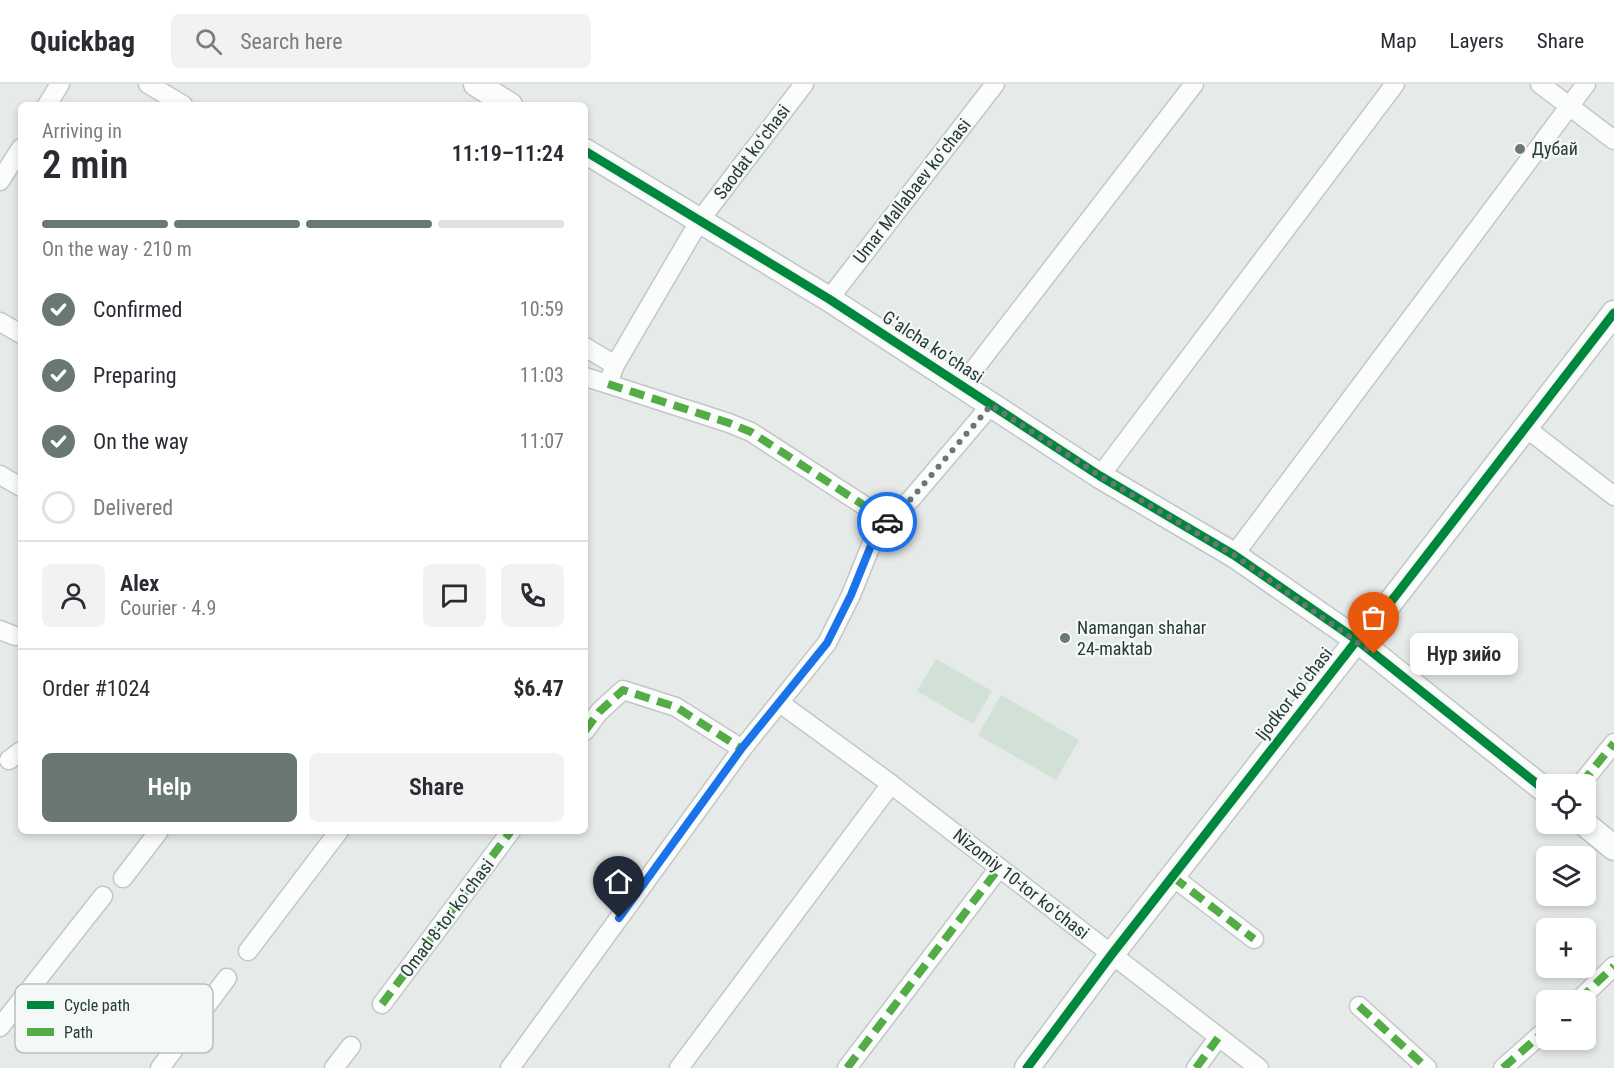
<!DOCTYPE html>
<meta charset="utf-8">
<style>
body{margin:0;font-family:"Roboto Condensed",sans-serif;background:#f2f2f3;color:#2b2b33;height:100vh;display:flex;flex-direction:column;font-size:22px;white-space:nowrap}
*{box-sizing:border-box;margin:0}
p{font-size:20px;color:#7c7c81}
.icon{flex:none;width:33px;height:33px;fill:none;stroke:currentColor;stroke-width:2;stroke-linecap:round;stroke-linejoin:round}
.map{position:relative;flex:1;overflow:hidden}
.side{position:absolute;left:18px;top:18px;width:570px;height:732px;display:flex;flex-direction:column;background:#fff;border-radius:9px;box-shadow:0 3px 9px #0003}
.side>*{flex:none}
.tools{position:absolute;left:1536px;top:690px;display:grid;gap:12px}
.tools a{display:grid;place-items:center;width:60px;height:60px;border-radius:9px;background:#fff;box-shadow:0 3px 9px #0003;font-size:30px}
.pin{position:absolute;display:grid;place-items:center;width:51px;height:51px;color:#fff;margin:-62px -26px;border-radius:50% 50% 50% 0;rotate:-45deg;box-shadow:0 0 6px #0007}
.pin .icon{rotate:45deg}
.courier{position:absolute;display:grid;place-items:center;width:60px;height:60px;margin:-30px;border:4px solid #1a73e8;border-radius:50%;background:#fff;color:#222;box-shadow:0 2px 8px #0007}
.bubble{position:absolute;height:42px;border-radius:9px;background:#fff;box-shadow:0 3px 9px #0003;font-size:20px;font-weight:600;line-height:42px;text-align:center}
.headline em{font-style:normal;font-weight:600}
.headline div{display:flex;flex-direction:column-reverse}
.headline{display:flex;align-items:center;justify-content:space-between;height:102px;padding:0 24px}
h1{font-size:39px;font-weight:600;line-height:45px}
.bar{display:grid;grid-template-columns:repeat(4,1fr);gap:9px 6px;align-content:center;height:72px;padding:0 24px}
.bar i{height:8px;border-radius:4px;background:#e1e1e2}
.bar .selected{background:#697873}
.bar p{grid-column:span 4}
.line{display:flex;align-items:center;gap:15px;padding:0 24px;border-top:2px solid #e1e1e2}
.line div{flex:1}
.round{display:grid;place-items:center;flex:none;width:63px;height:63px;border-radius:9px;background:#f2f2f3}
ol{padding:0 24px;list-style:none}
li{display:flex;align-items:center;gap:18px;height:66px}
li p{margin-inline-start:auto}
li .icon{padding:6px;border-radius:50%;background:#697873;color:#fff;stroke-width:4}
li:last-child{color:#7c7c81}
li i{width:33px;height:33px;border:3px solid #e1e1e2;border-radius:50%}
.primary-button{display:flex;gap:12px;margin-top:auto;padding:12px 24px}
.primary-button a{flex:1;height:69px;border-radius:9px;background:#697873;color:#fff;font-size:24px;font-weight:600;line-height:69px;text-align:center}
.primary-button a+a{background:#f2f2f3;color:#2b2b33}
header{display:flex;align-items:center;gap:36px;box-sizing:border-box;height:84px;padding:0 30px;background:#fff;border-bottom:2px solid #e1e1e2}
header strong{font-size:28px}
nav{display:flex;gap:33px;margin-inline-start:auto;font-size:21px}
.search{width:420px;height:54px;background:#f2f2f3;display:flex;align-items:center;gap:15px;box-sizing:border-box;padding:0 21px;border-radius:9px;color:#7c7c81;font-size:22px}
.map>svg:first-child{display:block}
.garden{fill:#d1e1d5}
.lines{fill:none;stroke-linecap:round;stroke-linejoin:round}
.street-casing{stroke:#c3c7c5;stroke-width:21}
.secondary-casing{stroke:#c1c7c5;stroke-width:27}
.street{stroke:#fbfcfc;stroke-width:18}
.secondary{stroke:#fbfcfc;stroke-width:24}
.quiet{stroke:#53ac45;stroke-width:8;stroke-dasharray:15 8;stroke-linecap:butt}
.cycleway-casing{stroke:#f4f8f6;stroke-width:13}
.cycleway{stroke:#00873e;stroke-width:9}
.done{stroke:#697873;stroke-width:6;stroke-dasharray:0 10.8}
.route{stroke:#1a73e8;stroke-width:8}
.poi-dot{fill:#697873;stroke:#f4f8f6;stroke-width:2}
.labels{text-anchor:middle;stroke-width:4.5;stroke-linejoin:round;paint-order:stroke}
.poi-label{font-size:18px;fill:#253b34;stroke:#f4f8f6;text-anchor:start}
.street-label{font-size:18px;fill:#253b34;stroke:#f4f8f6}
.key{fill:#f4f8f6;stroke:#b6bfbc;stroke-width:1.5}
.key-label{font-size:16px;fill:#253b34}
</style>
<header>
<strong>Quickbag</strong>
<div class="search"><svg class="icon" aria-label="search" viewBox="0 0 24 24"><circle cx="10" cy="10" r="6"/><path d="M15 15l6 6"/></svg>Search here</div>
<nav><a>Map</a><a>Layers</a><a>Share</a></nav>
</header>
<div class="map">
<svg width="1614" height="984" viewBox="0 0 1614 984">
<rect width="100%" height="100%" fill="#e6eae8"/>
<g class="garden">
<polygon points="936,575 992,607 973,640 917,607"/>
<polygon points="1001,611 1079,656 1056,696 978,651"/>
</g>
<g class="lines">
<g class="street-casing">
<g id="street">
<polyline points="148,0 183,21"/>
<polyline points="1540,0 1614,56"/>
<polyline points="47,21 60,0"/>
<polyline points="0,97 21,64"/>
<polyline points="829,215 995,0"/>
<polyline points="0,238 21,250"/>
<polyline points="585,263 615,281"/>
<polyline points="585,293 608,300 615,281 700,136 804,0"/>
<polyline points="608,300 729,339 751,348 888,437"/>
<polyline points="962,301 1194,0"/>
<polyline points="1526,344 1614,412"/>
<polyline points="0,391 21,403"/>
<polyline points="1100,392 1395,0"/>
<polyline points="1234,471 1586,0"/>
<polyline points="0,546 15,552 21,552"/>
<polyline points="780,619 891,700 1259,984"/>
<polyline points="585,647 599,628 623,606 676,623 742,665"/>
<polyline points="9,676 21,667"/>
<polyline points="1581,700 1614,659"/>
<polyline points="1173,793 1254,855"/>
<polyline points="123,794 159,747"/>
<polyline points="248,867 339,747"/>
<polyline points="1579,916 1614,882"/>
<polyline points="382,920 511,747"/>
<polyline points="1359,922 1427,984"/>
<polyline points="0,943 103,812"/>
<polyline points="160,984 227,894"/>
<polyline points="334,984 351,962"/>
<polyline points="510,984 742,665 827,559 851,511 872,459 882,444 912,414 991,321"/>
<polyline points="679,984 891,700"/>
<polyline points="847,984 999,784"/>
<polyline points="1196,984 1218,954"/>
<polyline points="1503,984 1546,946"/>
</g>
</g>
<g class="secondary-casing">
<g id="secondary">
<polyline points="476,0 510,21"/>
<polyline points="585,67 829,215 1100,392 1234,471 1357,556 1546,707"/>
<polyline points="1585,740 1614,764"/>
<polyline points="1027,984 1112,870 1357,556 1383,528 1614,229"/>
</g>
</g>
<use href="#street" class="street"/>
<use href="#secondary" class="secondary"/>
<g class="quiet">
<polyline points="608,300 729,339 751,348 888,437"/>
<polyline points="585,647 599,628 623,606 676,623 742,665"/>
<polyline points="1581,700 1614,659"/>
<polyline points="1173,793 1254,855"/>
<polyline points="1579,916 1614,882"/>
<polyline points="382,920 511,747"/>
<polyline points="1359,922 1427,984"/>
<polyline points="847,984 999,784"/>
<polyline points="1196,984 1218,954"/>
<polyline points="1503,984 1546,946"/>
</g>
<g class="cycleway-casing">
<g id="cycleway">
<polyline points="585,67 829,215 1100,392 1234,471 1357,556 1546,707"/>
<polyline points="1027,984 1112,870 1357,556 1383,528 1614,229"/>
</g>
</g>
<use href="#cycleway" class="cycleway"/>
</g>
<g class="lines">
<polyline class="done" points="887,438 912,414 991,321 1100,392 1234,471 1374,570"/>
<polyline class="route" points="619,834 742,664 827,559 851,511 872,459 887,438"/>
</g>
<g class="poi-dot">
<circle cx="1520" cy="65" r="6"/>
<circle cx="1065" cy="554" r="6"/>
</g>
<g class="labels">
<g class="poi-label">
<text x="1532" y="71">Дубай</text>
<text x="1077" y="550">Namangan shahar<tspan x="1077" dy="21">24-maktab</tspan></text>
</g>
<g class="street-label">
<text transform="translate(752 68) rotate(-53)" y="6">Saodat koʻchasi</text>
<text transform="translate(912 107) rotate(-52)" y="6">Umar Mallabaev koʻchasi</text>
<text transform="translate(933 263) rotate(33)" y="6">Gʻalcha koʻchasi</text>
<text transform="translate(1294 610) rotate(-52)" y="6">Ijodkor koʻchasi</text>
<text transform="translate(1021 800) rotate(38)" y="6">Nizomiy 10-tor koʻchasi</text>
<text transform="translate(447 834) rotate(-53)" y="6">Omad 8-tor koʻchasi</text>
</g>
</g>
<rect x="15" y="900" width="198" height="69" rx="9" class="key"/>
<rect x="27" y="917" width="27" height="8" fill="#00873e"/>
<rect x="27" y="944" width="27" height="8" fill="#53ac45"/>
<g class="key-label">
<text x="64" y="927">Cycle path</text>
<text x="64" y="954">Path</text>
</g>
</svg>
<div class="tools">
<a><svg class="icon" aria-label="locate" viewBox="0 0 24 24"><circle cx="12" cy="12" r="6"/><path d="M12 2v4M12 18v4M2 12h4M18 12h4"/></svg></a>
<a><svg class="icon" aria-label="layers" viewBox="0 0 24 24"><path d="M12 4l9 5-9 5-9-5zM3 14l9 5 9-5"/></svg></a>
<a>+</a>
<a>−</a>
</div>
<div class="pin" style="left:1374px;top:570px;background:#ea580c"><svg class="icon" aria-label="bag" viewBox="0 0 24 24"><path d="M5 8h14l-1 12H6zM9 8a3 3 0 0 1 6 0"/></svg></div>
<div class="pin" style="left:619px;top:834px;background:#1f2937"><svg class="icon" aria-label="home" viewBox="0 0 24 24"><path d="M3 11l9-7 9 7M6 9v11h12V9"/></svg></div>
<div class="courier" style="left:887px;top:438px"><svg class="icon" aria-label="car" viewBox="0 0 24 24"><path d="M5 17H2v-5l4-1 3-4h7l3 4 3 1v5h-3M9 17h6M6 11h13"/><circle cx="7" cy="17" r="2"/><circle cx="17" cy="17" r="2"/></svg></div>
<div class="bubble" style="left:1410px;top:549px;width:108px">Нур зийо</div>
<section class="side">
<div class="headline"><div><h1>2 min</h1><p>Arriving in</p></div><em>11:19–11:24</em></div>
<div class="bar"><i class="selected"></i><i class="selected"></i><i class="selected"></i><i></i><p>On the way · 210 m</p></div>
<ol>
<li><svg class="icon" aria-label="check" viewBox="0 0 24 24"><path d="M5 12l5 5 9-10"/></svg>Confirmed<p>10:59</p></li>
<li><svg class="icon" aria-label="check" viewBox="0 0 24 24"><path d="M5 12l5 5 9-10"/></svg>Preparing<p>11:03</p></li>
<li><svg class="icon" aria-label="check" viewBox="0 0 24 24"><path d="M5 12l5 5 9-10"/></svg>On the way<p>11:07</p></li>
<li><i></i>Delivered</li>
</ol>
<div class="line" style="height:108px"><a class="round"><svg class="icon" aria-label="person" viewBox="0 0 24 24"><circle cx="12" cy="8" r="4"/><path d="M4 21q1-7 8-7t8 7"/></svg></a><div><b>Alex</b><p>Courier · 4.9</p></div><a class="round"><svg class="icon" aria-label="chat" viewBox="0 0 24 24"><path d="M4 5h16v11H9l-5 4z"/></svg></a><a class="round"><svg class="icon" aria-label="phone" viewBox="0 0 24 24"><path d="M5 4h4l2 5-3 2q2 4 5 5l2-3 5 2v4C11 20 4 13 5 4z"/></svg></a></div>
<div class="line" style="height:78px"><div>Order #1024</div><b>$6.47</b></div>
<div class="primary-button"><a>Help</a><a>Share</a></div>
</section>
</div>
